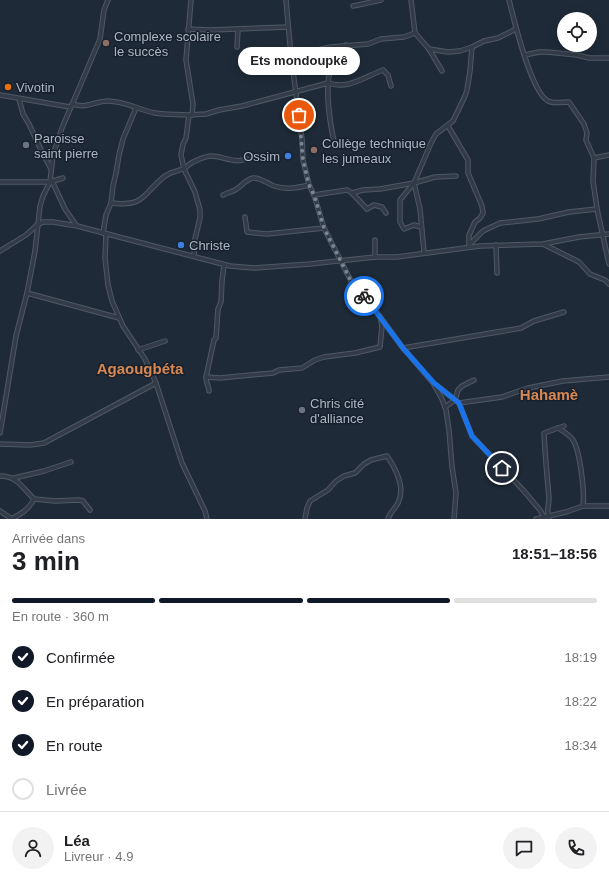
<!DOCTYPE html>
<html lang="fr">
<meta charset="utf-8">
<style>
body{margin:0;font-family:Arial,sans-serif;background:#f2f2f2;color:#202124;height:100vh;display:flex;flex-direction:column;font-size:15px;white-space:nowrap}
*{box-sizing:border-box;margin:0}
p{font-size:13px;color:#757577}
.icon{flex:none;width:22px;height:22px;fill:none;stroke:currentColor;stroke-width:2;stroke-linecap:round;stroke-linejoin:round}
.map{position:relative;height:519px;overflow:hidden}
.details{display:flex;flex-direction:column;background:#fff;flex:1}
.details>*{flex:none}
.controls{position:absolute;left:557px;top:12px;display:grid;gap:8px}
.controls a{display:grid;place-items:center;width:40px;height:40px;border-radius:50%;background:#fff;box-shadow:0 2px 10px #0003;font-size:20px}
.pin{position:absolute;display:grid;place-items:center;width:34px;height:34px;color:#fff;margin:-17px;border:2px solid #fff;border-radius:50%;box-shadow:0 1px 4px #0007}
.courier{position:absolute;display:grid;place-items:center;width:40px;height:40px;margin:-20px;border:3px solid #1a73e8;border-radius:50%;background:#fff;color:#222;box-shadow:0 1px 5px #0007}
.bubble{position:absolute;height:28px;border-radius:14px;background:#fff;box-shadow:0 2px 10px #0003;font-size:13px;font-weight:600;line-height:28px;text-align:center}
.summary em{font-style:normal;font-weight:600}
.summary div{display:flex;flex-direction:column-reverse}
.summary{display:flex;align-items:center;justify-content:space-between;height:68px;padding:0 12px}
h1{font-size:26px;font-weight:600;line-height:30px}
.bar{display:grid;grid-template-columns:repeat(4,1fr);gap:6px 4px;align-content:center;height:48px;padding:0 12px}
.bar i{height:5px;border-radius:3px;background:#e0e0e0}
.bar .current{background:#111827}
.bar p{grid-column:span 4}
.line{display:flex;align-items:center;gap:10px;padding:0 12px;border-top:1px solid #e0e0e0}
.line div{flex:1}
.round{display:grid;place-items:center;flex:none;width:42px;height:42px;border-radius:21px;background:#f2f2f2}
ol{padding:0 12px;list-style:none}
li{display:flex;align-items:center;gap:12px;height:44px}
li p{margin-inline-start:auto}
li .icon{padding:4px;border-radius:50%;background:#111827;color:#fff;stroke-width:4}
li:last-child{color:#757577}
li i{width:22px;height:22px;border:2px solid #e0e0e0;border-radius:50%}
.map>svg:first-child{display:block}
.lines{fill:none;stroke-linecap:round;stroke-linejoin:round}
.street-casing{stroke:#4f5966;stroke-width:5.5}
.street{stroke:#323b47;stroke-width:3.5}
.done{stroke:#7a8593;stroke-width:4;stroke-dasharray:0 7.2}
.route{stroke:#1a73e8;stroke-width:5}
.education-dot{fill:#8d6e63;stroke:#17202c;stroke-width:1.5}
.food-dot{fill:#e8710a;stroke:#17202c;stroke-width:1.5}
.worship-dot{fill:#6b7280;stroke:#17202c;stroke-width:1.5}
.shop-dot{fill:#3f7fe0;stroke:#17202c;stroke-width:1.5}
.labels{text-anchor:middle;stroke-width:3;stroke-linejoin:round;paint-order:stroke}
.poi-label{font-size:13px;fill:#abb6c5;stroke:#17202c;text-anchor:start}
.quarter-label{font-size:15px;font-weight:bold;fill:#d88853;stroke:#17202c}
</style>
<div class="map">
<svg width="609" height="519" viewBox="0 0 609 519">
<rect width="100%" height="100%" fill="#1e2a37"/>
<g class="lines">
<g class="street-casing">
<g id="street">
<polyline points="191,0 186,60 193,104 192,115"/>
<polyline points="286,0 291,56 302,139 303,160 309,185 314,195 324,228 352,283 370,303 403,348 433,383 442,399 446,410 449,430 452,467 456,493 454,519"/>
<polyline points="411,0 415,33 429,49 442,71"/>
<path d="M509,0C514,20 531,92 548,101C554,104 563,102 569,102L584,124L587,133L586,140L594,158L593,181L597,209"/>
<polyline points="353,6 381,0"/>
<polyline points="188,29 210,30 288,27"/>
<polyline points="237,47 238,29"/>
<polyline points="429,49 448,52 460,51 472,47 484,41 498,38 516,29"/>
<polyline points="525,55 539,52 547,52 577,55 589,58 609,58"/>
<polyline points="291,56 331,47 368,44 381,39 404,37 415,33"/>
<polyline points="0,95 70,107"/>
<polyline points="19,99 23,114 29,124 42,152 47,155 53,155"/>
<path d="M72,104C90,109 93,101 108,101C125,101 139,110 155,113C166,115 178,114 189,115L186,138L183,144L181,155L184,169L195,192L200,210V218L195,239L194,256"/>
<path d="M189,115L206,114L219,110L242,106L328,83C348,90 364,77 383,70L388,75L391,86"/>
<polyline points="448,126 468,160 468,173 482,206 483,213 480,218 475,222 469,235 469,245"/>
<path d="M334,142C330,123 325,90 330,71C332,62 340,53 346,45"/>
<polyline points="42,152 51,169"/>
<polyline points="594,158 609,155"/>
<polyline points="52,181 65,209 76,225"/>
<polyline points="0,182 50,182 63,178"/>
<polyline points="414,183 400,200 400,222 404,229 414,225 421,227"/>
<polyline points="352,193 367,209 374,205 382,207 386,213"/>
<path d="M223,195C227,193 231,192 235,190C241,187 246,179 253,178C260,177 268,184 274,186C286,190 297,188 309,185"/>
<polyline points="314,195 347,190 352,193 363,190 380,189 414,183 431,143 436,134 453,121 465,96 467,90 470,71 472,47"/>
<path d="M111,203C146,207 142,194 165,176C171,172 177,171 183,169C186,168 189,164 193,162C198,160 205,156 211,156C223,156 234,164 247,159"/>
<polyline points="245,217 247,232 267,234 324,228"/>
<polyline points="103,233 106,215 111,203 113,186 116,173 119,155 123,139 136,108"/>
<polyline points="106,234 105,258 108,285 112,301 123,326 145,359 156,383 182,463 205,511 207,519"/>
<polyline points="375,240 375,257"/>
<polyline points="470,244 483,231 500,223 538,219 569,212 597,209 609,264"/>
<polyline points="543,244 579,262 590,274 605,280 609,284"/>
<polyline points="496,245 497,273"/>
<polyline points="0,251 26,235 37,225 43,222 53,222 77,226 230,266 254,268 310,264 375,257 397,257 480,246 543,244 579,237 609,234"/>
<polyline points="424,252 420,209 414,183 435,177 456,176"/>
<polyline points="27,293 119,318"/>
<polyline points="403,348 521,328 534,321 564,312"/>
<polyline points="138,350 165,341"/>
<polyline points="206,377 220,378 273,373 279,370 302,368 315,360 324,357 355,353 380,347 382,326 381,321"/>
<polyline points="436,385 459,403 502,397 528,388 563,381 609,377"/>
<path d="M209,391C209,386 206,384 206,377L214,340L216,338L218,309L221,302L222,281L224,265"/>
<polyline points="459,403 472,436 524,491 540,510 544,517"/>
<polyline points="445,407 455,400 458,390 462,386 474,380"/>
<path d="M558,428C563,431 570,435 573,440C580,451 585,493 583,506"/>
<polyline points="0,433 16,336 27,293 35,251 40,206 43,196 50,182 53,155 62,128 100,39 104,10 108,0"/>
<polyline points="0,444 30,445 44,443 156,383"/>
<path d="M0,476C17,476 22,487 34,499L55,501L79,500L83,501L90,510"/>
<polyline points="14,478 44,471 71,462"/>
<polyline points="0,511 12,519"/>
<path d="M11,519C20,515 30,508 34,499"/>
<path d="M305,519L307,508L310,501L328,490L336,481L344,476L355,473L364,464L371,460L387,456C396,469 406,487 398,503C395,509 390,512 388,519"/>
<polyline points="536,519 566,512 583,506 609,506"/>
<path d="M549,519C546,512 549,505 549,498C547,476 545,454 544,433L564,426"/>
</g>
</g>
<use href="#street" class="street"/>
</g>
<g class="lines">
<polyline class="done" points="299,115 303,160 309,185 314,195 324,228 352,283 364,296"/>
<polyline class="route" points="364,296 403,348 434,383 459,403 472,436 502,468"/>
</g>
<g class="education-dot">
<circle cx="106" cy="43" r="4"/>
<circle cx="314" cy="150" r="4"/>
</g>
<circle class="food-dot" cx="8" cy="87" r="4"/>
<g class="worship-dot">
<circle cx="26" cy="145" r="4"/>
<circle cx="302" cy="410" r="4"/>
</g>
<g class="shop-dot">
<circle cx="288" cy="156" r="4"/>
<circle cx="181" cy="245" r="4"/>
</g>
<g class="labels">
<g class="poi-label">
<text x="114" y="41">Complexe scolaire<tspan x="114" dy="15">le succès</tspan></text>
<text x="16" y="92">Vivotin</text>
<text x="34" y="143">Paroisse<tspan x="34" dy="15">saint pierre</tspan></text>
<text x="322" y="148">Collège technique<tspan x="322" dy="15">les jumeaux</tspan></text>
<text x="280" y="161" text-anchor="end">Ossim</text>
<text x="189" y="250">Christe</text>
<text x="310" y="408">Chris cité<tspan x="310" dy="15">d'alliance</tspan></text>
</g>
<g class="quarter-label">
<text x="140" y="374">Agaougbéta</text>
<text x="549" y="400">Hahamè</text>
</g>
</g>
</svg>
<div class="controls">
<a><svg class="icon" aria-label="locate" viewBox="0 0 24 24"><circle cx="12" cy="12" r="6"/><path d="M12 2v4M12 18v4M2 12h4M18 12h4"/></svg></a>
</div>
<div class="pin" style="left:299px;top:115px;background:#ea580c"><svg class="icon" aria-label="bag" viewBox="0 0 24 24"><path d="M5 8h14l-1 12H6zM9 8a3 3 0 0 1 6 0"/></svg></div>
<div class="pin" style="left:502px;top:468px;background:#1f2937"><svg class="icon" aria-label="home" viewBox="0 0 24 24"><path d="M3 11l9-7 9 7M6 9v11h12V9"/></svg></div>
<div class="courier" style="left:364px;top:296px"><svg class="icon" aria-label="bike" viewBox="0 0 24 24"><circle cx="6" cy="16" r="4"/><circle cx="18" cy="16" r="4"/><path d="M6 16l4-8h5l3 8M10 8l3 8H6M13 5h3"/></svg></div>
<div class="bubble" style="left:238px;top:47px;width:122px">Ets mondoupkê</div>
</div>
<section class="details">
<div class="summary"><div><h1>3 min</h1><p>Arrivée dans</p></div><em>18:51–18:56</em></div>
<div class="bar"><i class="current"></i><i class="current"></i><i class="current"></i><i></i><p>En route · 360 m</p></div>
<ol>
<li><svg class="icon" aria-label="check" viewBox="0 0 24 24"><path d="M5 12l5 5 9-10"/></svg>Confirmée<p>18:19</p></li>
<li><svg class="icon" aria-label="check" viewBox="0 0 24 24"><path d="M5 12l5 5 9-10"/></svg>En préparation<p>18:22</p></li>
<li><svg class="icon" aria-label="check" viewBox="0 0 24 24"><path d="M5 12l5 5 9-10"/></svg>En route<p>18:34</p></li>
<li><i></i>Livrée</li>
</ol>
<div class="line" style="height:72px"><a class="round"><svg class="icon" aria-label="person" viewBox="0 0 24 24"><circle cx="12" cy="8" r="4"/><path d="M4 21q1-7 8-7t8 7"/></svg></a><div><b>Léa</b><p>Livreur · 4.9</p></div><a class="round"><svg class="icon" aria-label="chat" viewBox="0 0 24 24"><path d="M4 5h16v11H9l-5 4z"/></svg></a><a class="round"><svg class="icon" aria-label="phone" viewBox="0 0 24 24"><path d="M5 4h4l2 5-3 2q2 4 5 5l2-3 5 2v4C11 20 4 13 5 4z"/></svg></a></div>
</section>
